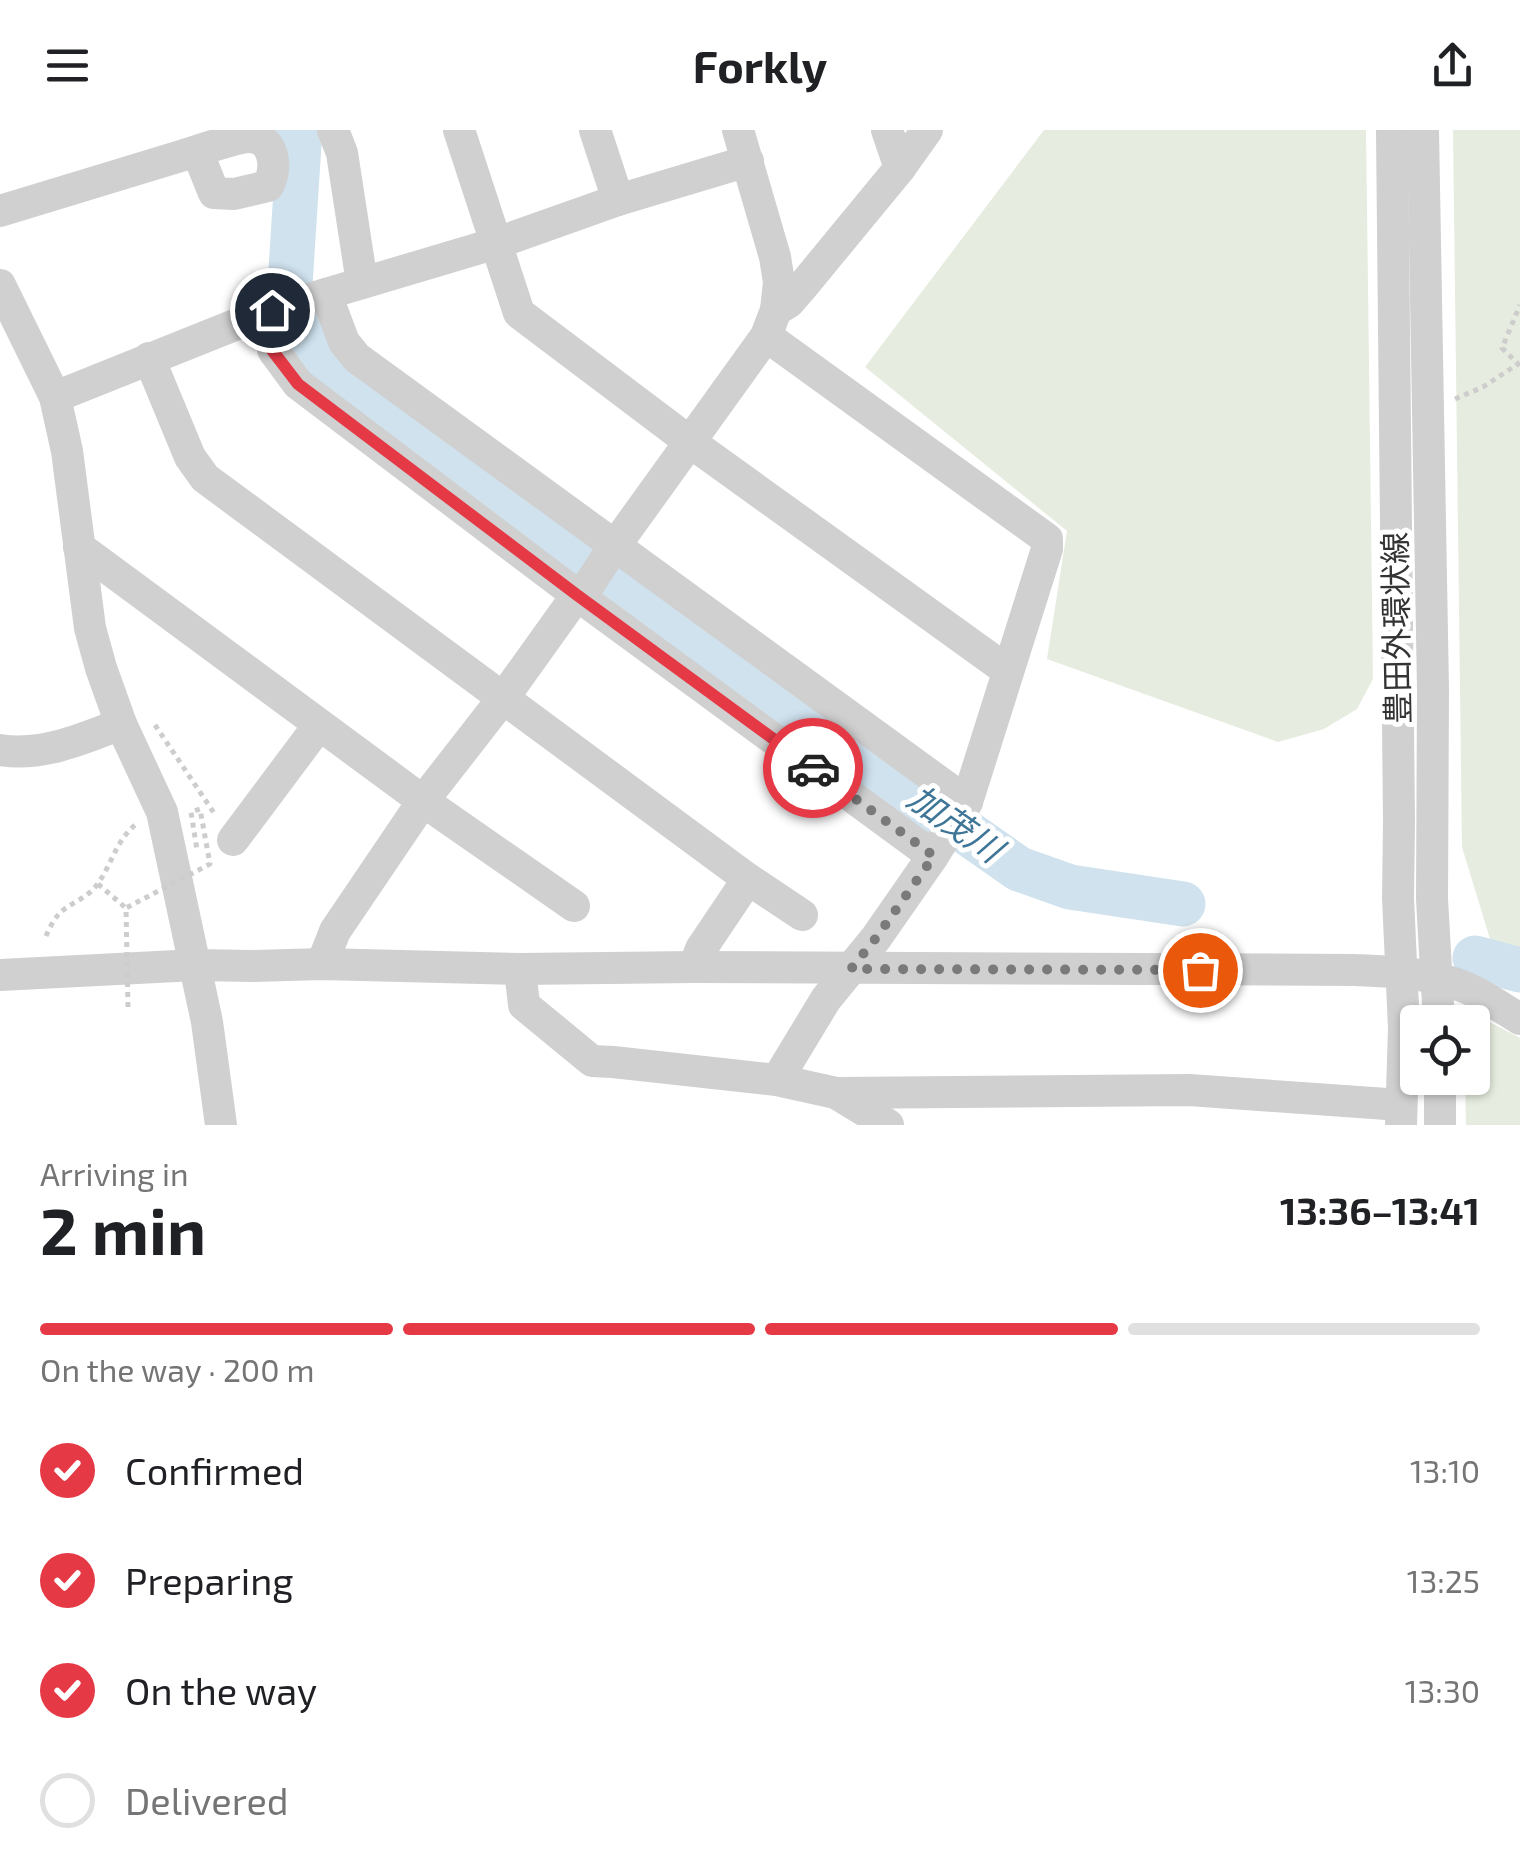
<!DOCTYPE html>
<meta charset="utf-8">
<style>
body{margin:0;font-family:"Exo 2","Noto Sans JP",sans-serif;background:#f6f6f6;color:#202124;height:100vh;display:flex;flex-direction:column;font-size:38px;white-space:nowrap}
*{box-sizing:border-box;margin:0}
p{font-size:32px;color:#757577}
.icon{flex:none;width:55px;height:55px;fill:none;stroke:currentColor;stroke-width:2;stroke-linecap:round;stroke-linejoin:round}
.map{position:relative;height:995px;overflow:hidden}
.sheet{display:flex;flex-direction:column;background:#fff;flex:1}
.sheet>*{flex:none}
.buttons{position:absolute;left:1400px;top:875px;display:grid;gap:20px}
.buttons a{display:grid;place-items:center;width:90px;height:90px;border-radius:10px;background:#fff;box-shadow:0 2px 8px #0004;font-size:50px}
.pin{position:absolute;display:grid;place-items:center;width:85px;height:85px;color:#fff;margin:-42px;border:5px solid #fff;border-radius:50%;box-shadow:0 2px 10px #0007}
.courier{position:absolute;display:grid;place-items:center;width:100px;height:100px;margin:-50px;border:8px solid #e63946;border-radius:50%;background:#fff;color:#222;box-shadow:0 2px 12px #0007}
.overview em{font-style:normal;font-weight:700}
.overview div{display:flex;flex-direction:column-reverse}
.overview{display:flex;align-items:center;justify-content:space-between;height:170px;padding:0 40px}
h1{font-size:65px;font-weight:700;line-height:75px}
.bar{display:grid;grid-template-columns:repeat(4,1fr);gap:15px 10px;align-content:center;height:120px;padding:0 40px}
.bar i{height:12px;border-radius:8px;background:#e0e0e0}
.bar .active{background:#e63946}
.bar p{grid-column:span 4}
ol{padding:0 40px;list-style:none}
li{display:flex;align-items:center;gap:30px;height:110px}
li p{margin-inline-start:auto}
li .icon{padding:10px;border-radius:50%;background:#e63946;color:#fff;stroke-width:4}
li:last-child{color:#757577}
li i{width:55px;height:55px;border:5px solid #e0e0e0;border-radius:50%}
header{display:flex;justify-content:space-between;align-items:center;height:130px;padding:0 40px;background:#fff;font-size:45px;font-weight:700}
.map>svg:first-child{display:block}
.green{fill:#e6ecdf}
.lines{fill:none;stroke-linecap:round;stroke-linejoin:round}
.river{stroke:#cfe2ee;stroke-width:45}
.path{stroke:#cdcdcd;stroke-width:5;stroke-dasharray:5 5;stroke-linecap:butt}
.minor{stroke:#d0d0d0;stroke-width:32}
.path-bridge{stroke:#cdcdcd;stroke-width:5;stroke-dasharray:5 5;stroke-linecap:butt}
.done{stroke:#7a7a7a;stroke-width:10;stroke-dasharray:0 18}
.route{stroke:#e63946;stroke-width:12}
.labels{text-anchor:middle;stroke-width:10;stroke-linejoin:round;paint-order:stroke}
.street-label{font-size:32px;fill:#333;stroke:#fff}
.water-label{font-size:35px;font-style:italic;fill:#3f7597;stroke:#fff}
</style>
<header><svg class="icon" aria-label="menu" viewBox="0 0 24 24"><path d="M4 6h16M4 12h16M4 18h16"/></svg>Forkly<svg class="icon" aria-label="share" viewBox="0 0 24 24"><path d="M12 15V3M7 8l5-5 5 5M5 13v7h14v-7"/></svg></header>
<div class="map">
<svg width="1520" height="995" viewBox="0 0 1520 995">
<rect width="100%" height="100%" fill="#fff"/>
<g class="green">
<polygon points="1044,0 1366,0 1373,549 1357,579 1324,599 1278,612 1047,529 1067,401 865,237"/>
<polygon points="1453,0 1520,0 1520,832 1494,822 1462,717"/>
<polygon points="1463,878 1520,908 1520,995 1466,995 1465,948 1472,948 1472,892 1463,892"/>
</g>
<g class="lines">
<g class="river">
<polyline points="295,0 299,14 290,155 291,182 309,224 611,453 1019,739 1070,757 1183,774"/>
<polyline points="1475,828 1520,840"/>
</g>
<g class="path">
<polyline points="1520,233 1518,234 1502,218 1520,175"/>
<polyline points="1455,269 1483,257 1518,234"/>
<polyline points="155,595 216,686"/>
<polyline points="98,754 126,778"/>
<path d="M46,806C49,799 53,791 58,785C67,774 85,770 96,756C111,737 115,712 135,695"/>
</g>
<g class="minor">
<polyline points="333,0 342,23 362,153"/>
<polyline points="459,0 519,183 690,312 1008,541"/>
<polyline points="595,0 618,70"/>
<polyline points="738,0 775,127 779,152 776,180"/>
<polyline points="887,0 900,38"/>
<polyline points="1392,0 1399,692 1398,768 1404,898 1401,995"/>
<polyline points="1423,0 1433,560 1432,769 1439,892"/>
<path d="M0,81C61,62 123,44 184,25C198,21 239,6 251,7C276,9 277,40 268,56L234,64L214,63L197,21"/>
<polyline points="0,155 55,267 67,321 90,498 101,538 121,594"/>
<polyline points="326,164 344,212 357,228 967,672"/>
<polyline points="272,180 273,220 298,254 577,465 933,726"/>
<polyline points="766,206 1047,409 1047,419 967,672 933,726 876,808 826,869 777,950"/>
<polyline points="149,228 190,327 205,348 748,749 802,785"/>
<polyline points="55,267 272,180 497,113 618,70 748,31"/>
<polyline points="79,417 423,671 574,776"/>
<path d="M0,620C41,627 83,609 121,594L162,682L207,892L221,995"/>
<polyline points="233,710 319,595"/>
<polyline points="322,834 335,801 423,671 504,567 577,465 590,453 607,427 766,206 776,180 789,172 802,157 900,38 927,0"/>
<polyline points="694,837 701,819 748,749"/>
<polyline points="520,839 524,875 592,931 613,932 777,950 836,963 1189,960 1401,975"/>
<path d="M0,845L196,835L251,836L322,834L520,839L694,837L1355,840C1397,842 1441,843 1479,864C1493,872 1507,881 1520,889"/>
<polyline points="836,963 888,995"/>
<polyline points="1440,995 1440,948"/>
</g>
<polyline class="path-bridge" points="128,877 126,778 210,734 200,679 191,682 197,720"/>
</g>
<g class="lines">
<polyline class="done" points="813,638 934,726 876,808 851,839 1200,840"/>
<polyline class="route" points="272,180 272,220 298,254 577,465 813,638"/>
</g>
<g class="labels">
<g class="street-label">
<text transform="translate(1397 498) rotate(-91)" y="11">豊田外環状線</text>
</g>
<g class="water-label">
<text transform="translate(955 694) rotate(35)" y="12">加茂川</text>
</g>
</g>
</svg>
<div class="buttons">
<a><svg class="icon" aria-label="locate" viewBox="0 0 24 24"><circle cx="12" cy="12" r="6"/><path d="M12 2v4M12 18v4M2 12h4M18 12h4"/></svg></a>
</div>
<div class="pin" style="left:1200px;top:840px;background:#ea580c"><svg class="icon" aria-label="bag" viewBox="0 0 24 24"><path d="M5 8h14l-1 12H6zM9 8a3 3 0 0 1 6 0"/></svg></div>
<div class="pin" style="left:272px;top:180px;background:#1f2937"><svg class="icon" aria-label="home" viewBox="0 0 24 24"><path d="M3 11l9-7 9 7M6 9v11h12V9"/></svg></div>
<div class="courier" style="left:813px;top:638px"><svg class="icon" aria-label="car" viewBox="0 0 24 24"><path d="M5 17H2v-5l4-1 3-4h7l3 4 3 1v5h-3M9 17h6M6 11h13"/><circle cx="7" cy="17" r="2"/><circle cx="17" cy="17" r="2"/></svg></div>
</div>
<section class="sheet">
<div class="overview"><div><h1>2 min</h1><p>Arriving in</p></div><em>13:36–13:41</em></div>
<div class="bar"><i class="active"></i><i class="active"></i><i class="active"></i><i></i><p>On the way · 200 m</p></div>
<ol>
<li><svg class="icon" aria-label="check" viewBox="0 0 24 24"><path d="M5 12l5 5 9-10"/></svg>Confirmed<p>13:10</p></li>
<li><svg class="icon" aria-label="check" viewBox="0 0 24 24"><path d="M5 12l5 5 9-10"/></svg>Preparing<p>13:25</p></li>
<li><svg class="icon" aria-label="check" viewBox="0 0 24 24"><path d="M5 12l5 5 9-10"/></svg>On the way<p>13:30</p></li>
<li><i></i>Delivered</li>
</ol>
</section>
